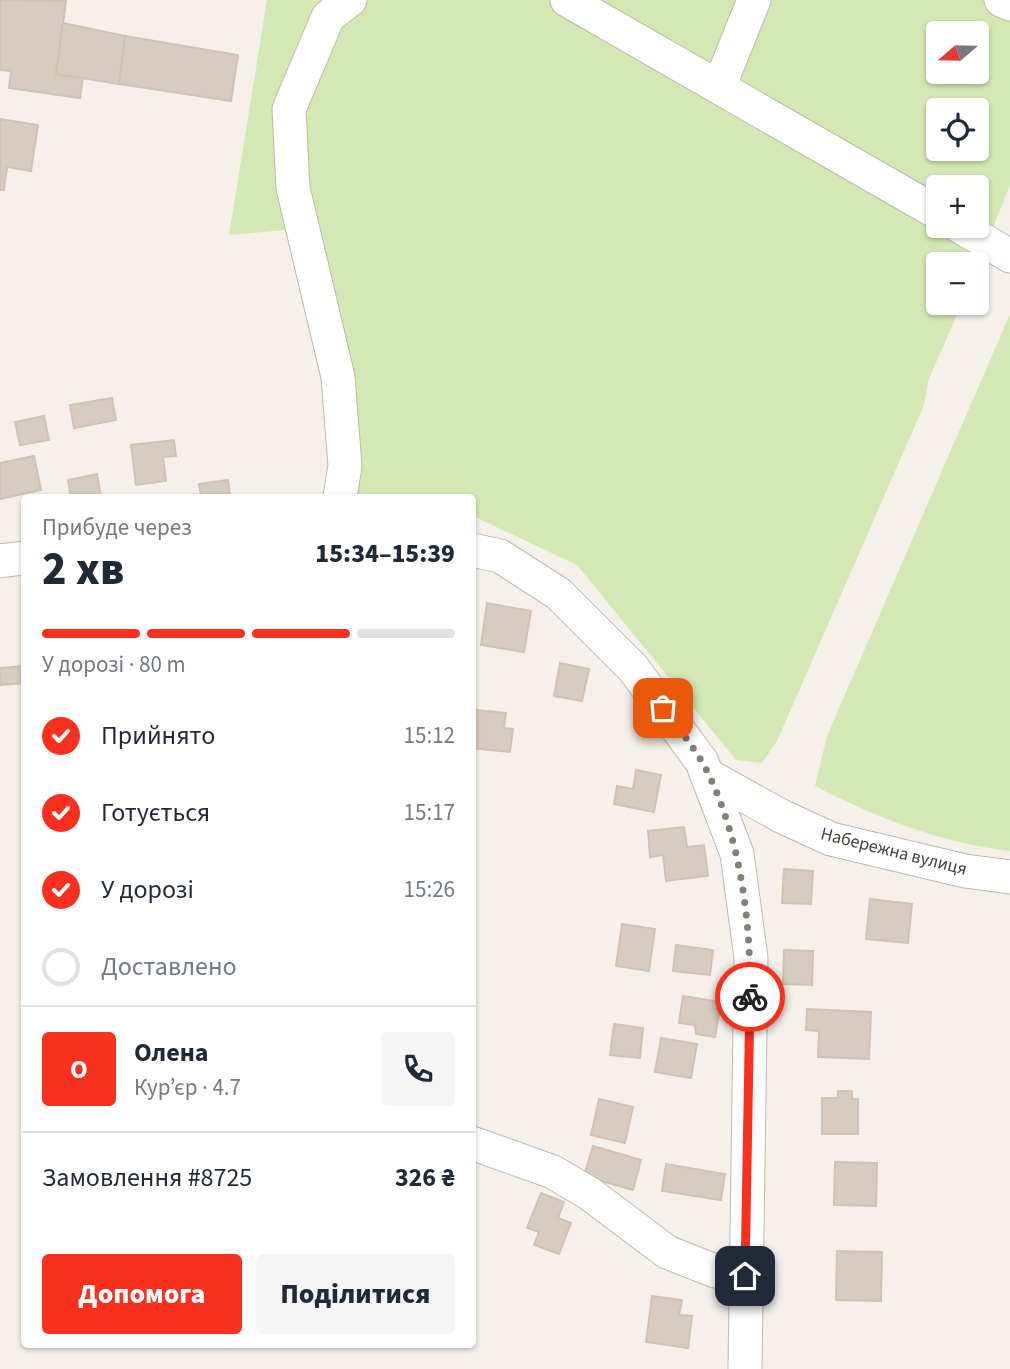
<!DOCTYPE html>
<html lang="uk">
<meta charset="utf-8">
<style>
body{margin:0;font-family:"Source Sans 3",sans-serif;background:#f6f6f7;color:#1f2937;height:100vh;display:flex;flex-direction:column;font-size:26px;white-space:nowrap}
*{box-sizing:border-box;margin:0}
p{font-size:23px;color:#747a83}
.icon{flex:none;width:38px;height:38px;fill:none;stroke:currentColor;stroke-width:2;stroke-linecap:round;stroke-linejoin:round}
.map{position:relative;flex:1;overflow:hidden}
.sheet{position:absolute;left:21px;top:494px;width:455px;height:854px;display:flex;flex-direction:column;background:#fff;border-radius:7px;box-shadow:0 2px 5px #0004}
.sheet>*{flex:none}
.needle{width:46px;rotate:250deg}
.buttons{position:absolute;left:926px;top:21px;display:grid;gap:14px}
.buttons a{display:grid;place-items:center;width:63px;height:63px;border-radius:7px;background:#fff;box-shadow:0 2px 5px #0004;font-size:35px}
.pin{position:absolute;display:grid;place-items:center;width:60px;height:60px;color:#fff;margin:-30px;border-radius:14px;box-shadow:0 4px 10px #0006}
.courier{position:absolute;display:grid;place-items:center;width:70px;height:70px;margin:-35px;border:5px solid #f8301d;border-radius:50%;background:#fff;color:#222;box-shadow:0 2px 9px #0007}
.overview em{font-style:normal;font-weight:800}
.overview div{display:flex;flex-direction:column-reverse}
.overview{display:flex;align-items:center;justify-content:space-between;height:119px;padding:0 21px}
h1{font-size:46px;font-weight:800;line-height:52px}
.bar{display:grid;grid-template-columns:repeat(4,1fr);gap:10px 7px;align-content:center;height:84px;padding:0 21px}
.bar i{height:9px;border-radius:5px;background:#e0e1e3}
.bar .selected{background:#f8301d}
.bar p{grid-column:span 4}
.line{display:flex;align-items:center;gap:18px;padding:0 21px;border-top:2px solid #e0e1e3}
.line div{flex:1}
.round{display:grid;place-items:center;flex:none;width:74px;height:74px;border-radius:7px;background:#f6f6f7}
ol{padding:0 21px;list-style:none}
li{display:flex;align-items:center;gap:21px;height:77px}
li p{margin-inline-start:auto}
li .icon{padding:7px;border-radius:50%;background:#f8301d;color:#fff;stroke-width:4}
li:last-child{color:#747a83}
li i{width:38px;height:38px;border:4px solid #e0e1e3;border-radius:50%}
.primary-button{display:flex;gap:14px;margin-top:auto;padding:14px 21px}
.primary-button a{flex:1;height:80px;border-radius:7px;background:#f8301d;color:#fff;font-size:28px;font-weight:800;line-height:80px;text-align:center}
.primary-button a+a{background:#f6f6f7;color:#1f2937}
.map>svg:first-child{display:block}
.green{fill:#d4e8b3;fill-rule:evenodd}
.building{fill:#d6ccbf;stroke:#d1c3b2;stroke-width:2}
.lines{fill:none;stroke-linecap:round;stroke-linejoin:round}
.minor-casing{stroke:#c0b8ac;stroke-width:35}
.minor{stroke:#fff;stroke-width:33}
.done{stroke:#857f76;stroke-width:7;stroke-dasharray:0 12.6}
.route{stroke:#f8301d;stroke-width:9}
.labels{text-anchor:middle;stroke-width:5;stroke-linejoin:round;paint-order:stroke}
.street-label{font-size:18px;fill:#494138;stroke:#fff}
</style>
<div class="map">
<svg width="1010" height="1369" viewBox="0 0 1010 1369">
<rect width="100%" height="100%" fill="#f5f1ea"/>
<g class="green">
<path d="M267,0H1010V185L977,268L976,264H938V303H962L928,381L924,405L777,741L762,763L736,760L577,565L473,516L472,497H333L322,355L287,230L229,235ZM938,33H976V72H938ZM938,110H976V149H938ZM938,187H976V226H938Z"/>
<path d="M1010,314V851C941,843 877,818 815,786L827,736Z"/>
</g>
<g class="building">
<polygon points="0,0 66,1 56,74 83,77 80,98 9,88 11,71 0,70"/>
<polygon points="63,23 125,36 119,84 56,74"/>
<polygon points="125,36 238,55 231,101 119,84"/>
<polygon points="0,119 38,125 31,171 7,167 4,190 0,190"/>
<polygon points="112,398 116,420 74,428 70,405"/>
<polygon points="44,416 49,440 20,445 15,422"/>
<polygon points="174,440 176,456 163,457 166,481 136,485 131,445"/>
<polygon points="34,456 41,490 0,499 0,463"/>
<polygon points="97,474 101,497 71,497 68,480"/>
<polygon points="228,480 230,497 201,497 199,484"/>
<polygon points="487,603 531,611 524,652 481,645"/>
<polygon points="560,663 589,669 582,701 554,696"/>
<polygon points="24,666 24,683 0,685 0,668"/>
<polygon points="476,710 506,713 504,728 513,729 510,752 472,748"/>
<polygon points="636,770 661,775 654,812 614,804 617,786 633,789"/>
<polygon points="684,827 687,847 704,845 708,876 666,881 663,855 650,857 648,831"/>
<polygon points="784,869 813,871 811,904 782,903"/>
<polygon points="870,899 912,904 908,943 866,939"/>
<polygon points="622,924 655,929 649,971 616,966"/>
<polygon points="676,945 713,950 710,975 673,971"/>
<polygon points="784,950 813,951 812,985 783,984"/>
<polygon points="683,996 721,1002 715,1037 696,1034 695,1025 679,1023"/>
<polygon points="807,1009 871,1012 869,1059 818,1057 819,1031 806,1030"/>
<polygon points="614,1024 643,1028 640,1058 610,1055"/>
<polygon points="661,1038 697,1044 691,1078 655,1072"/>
<polygon points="838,1091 852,1091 852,1099 858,1099 858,1134 822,1134 822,1098 838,1098"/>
<polygon points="599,1099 633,1107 625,1143 591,1135"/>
<polygon points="593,1146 641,1160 633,1190 584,1176"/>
<polygon points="835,1162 877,1163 876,1206 834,1205"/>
<polygon points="666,1164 725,1174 721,1200 662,1191"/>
<polygon points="541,1193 564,1202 558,1218 571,1223 559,1254 534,1245 539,1232 527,1228"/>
<polygon points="837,1251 882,1252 881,1301 836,1300"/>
<polygon points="652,1296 682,1300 679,1315 692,1316 688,1348 646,1342"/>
</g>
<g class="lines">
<g class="minor-casing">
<g id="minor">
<polyline points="567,0 938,213"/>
<polyline points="1001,0 1010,4"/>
<polyline points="719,87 754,0"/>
<polyline points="959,226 1010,256"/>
<polyline points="340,497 345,466 338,377 293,188 289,109 328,17 350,0"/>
<polyline points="472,550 500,556 559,594 633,668 702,762 737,854 751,958 745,1369"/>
<polyline points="0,561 24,558"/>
<polyline points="709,776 781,816 831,839 965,871 1010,877"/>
<polyline points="472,1143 553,1172 590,1194 667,1252 715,1271 745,1276"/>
</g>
</g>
<use href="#minor" class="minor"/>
</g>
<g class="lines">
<path class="done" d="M663,708C679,729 696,749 708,773C741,841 751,923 750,997"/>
<polyline class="route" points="745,1276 750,997"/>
</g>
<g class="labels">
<g class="street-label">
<text transform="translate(894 851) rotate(14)" y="6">Набережна вулиця</text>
</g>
</g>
</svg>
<div class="buttons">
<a><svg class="needle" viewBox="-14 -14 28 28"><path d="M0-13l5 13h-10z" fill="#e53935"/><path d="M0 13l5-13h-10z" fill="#747a83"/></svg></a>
<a><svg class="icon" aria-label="locate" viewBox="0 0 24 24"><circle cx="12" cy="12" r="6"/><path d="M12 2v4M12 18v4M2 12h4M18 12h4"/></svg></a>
<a>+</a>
<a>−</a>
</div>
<div class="pin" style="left:663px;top:708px;background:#ea580c"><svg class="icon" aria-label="bag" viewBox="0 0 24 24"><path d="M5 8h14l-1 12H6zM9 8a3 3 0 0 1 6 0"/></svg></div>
<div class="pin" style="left:745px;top:1276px;background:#1f2937"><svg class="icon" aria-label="home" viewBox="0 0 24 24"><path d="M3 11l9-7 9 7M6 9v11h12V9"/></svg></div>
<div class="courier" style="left:750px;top:997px"><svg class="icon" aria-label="bike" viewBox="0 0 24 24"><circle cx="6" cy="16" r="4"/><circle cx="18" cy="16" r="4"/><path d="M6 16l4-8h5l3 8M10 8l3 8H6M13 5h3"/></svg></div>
<section class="sheet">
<div class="overview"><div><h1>2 хв</h1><p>Прибуде через</p></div><em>15:34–15:39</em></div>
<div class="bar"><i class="selected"></i><i class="selected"></i><i class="selected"></i><i></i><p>У дорозі · 80 m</p></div>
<ol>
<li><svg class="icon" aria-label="check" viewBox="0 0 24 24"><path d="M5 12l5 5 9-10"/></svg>Прийнято<p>15:12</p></li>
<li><svg class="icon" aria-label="check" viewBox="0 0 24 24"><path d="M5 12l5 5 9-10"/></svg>Готується<p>15:17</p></li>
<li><svg class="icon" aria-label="check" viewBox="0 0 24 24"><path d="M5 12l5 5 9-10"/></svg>У дорозі<p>15:26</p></li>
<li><i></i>Доставлено</li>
</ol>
<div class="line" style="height:126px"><b class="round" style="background:#f8301d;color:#fff">О</b><div><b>Олена</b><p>Кур’єр · 4.7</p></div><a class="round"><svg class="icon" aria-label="phone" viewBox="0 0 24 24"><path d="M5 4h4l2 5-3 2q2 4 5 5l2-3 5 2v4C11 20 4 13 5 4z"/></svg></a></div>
<div class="line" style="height:91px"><div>Замовлення #8725</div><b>326 ₴</b></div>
<div class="primary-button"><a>Допомога</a><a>Поділитися</a></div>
</section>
</div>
